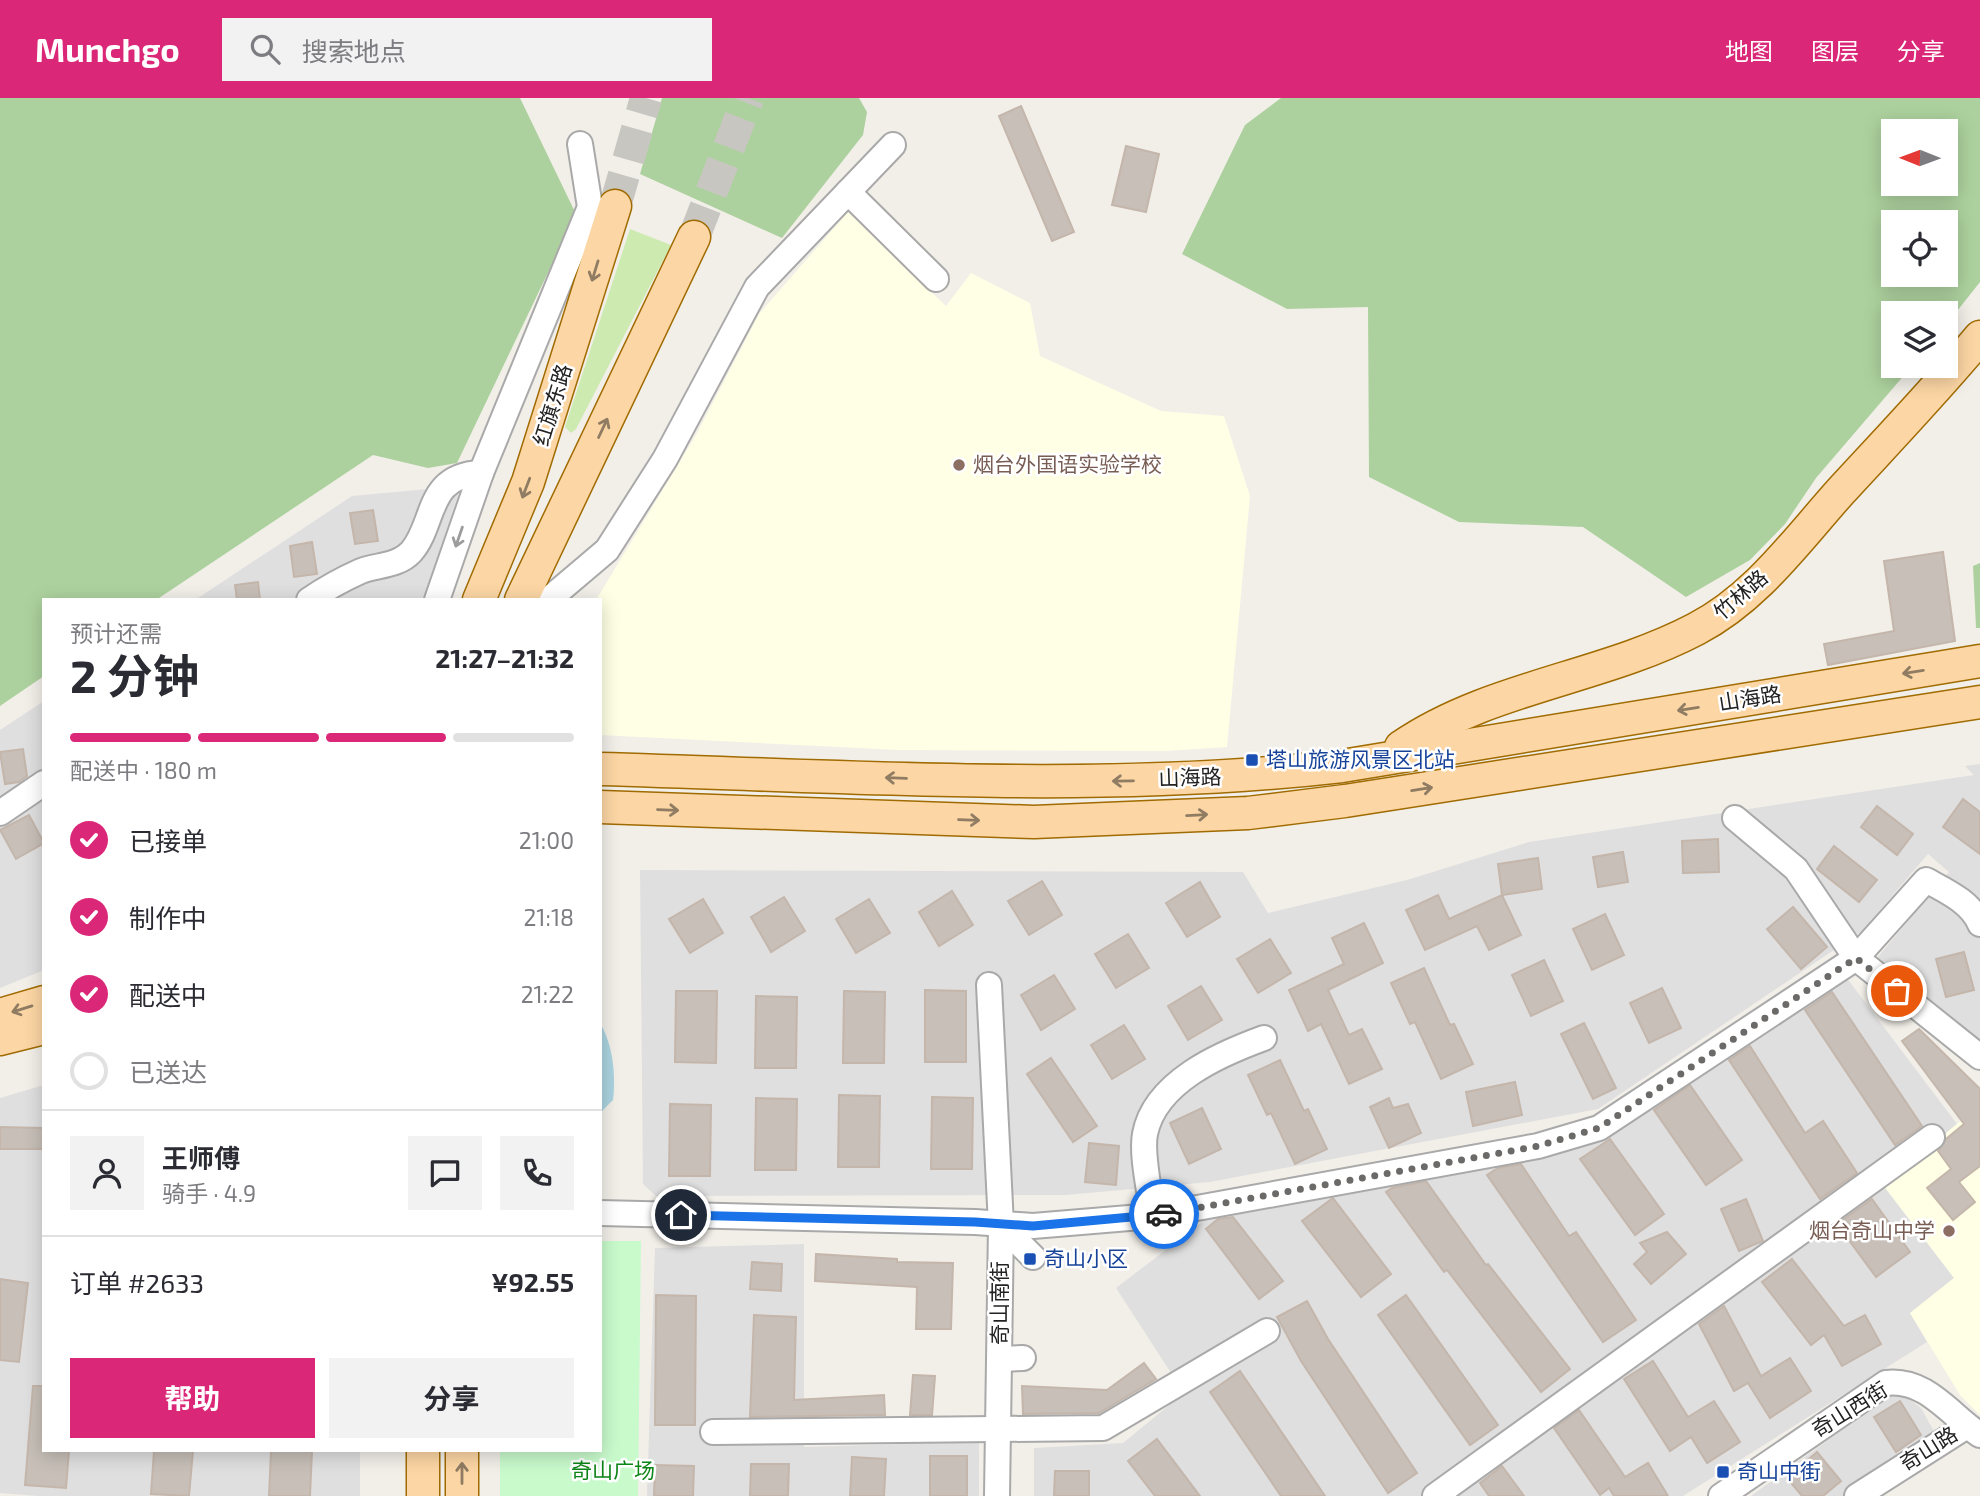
<!DOCTYPE html>
<html lang="zh">
<meta charset="utf-8">
<style>
body{margin:0;font-family:"Exo 2","Noto Sans SC",sans-serif;background:#f2f2f3;color:#2b2b33;height:100vh;display:flex;flex-direction:column;font-size:26px;white-space:nowrap}
*{box-sizing:border-box;margin:0}
p{font-size:23px;color:#7c7c81}
.icon{flex:none;width:38px;height:38px;fill:none;stroke:currentColor;stroke-width:2;stroke-linecap:round;stroke-linejoin:round}
.map{position:relative;flex:1;overflow:hidden}
.details{position:absolute;left:42px;top:500px;width:560px;height:854px;display:flex;flex-direction:column;background:#fff;border-radius:0px;box-shadow:0 4px 18px #0003}
.details>*{flex:none}
.needle{width:46px;rotate:271deg}
.fabs{position:absolute;left:1881px;top:21px;display:grid;gap:14px}
.fabs a{display:grid;place-items:center;width:77px;height:77px;border-radius:0px;background:#fff;box-shadow:0 4px 18px #0003;font-size:35px}
.pin{position:absolute;display:grid;place-items:center;width:60px;height:60px;color:#fff;margin:-30px;border:4px solid #fff;border-radius:50%;box-shadow:0 2px 7px #0007}
.courier{position:absolute;display:grid;place-items:center;width:70px;height:70px;margin:-35px;border:5px solid #1a73e8;border-radius:50%;background:#fff;color:#222;box-shadow:0 2px 9px #0007}
.head em{font-style:normal;font-weight:700}
.head div{display:flex;flex-direction:column-reverse}
.head{display:flex;align-items:center;justify-content:space-between;height:119px;padding:0 28px}
h1{font-size:46px;font-weight:700;line-height:52px}
.bar{display:grid;grid-template-columns:repeat(4,1fr);gap:10px 7px;align-content:center;height:84px;padding:0 28px}
.bar i{height:9px;border-radius:5px;background:#e1e1e2}
.bar .active{background:#db2777}
.bar p{grid-column:span 4}
.line{display:flex;align-items:center;gap:18px;padding:0 28px;border-top:2px solid #e1e1e2}
.line div{flex:1}
.round{display:grid;place-items:center;flex:none;width:74px;height:74px;border-radius:0px;background:#f2f2f3}
ol{padding:0 28px;list-style:none}
li{display:flex;align-items:center;gap:21px;height:77px}
li p{margin-inline-start:auto}
li .icon{padding:7px;border-radius:50%;background:#db2777;color:#fff;stroke-width:4}
li:last-child{color:#7c7c81}
li i{width:38px;height:38px;border:4px solid #e1e1e2;border-radius:50%}
.primary-button{display:flex;gap:14px;margin-top:auto;padding:14px 28px}
.primary-button a{flex:1;height:80px;border-radius:0px;background:#db2777;color:#fff;font-size:28px;font-weight:700;line-height:80px;text-align:center}
.primary-button a+a{background:#f2f2f3;color:#2b2b33}
header{display:flex;align-items:center;gap:42px;box-sizing:border-box;height:98px;padding:0 35px;background:#db2777;color:#fff}
header strong{font-size:33px}
nav{display:flex;gap:38px;margin-inline-start:auto;font-size:24px}
.search{width:490px;height:63px;background:#f2f2f3;display:flex;align-items:center;gap:18px;box-sizing:border-box;padding:0 24px;border-radius:0px;color:#7c7c81;font-size:26px}
.map>svg:first-child{display:block}
.residential{fill:#e0dfdf}
.education{fill:#ffffe5}
.grass{fill:#cdebb0}
.forest{fill:#add19e;fill-rule:evenodd}
.park{fill:#c8facc}
.water{fill:#aad3df}
.building{fill:#c7bfb8;stroke:#c4b6ab;stroke-width:2}
.lines{fill:none;stroke-linecap:round;stroke-linejoin:round}
.major-tunnel{stroke:#c8c6c1;stroke-width:32;stroke-dasharray:32 16;stroke-linecap:butt}
.minor-casing{stroke:#a9a9a9;stroke-width:28}
.major-casing{stroke:#a06b00;stroke-width:35}
.minor{stroke:#fff;stroke-width:24}
.major{stroke:#fcd6a4;stroke-width:32}
.oneway{stroke:#8f7c63}
.oneway2{stroke:#9c9c9c}
.done{stroke:#6b6a68;stroke-width:7;stroke-dasharray:0 12.6}
.route{stroke:#1a73e8;stroke-width:9}
.education-dot{fill:#8d6e63;stroke:#fff;stroke-width:2.5}
.transit-dot{fill:#1a4fb4;stroke:#fff;stroke-width:2.5}
.labels{text-anchor:middle;stroke-width:5;stroke-linejoin:round;paint-order:stroke}
.street-label{font-size:21px;fill:#222;stroke:#fff}
.education-label{font-size:21px;fill:#785e54;stroke:#fff;text-anchor:start}
.transit-label{font-size:21px;fill:#164399;stroke:#fff;text-anchor:start}
.park-label{font-size:21px;fill:#0c8416;stroke:#fff}
</style>
<header>
<strong>Munchgo</strong>
<div class="search"><svg class="icon" aria-label="search" viewBox="0 0 24 24"><circle cx="10" cy="10" r="6"/><path d="M15 15l6 6"/></svg>搜索地点</div>
<nav><a>地图</a><a>图层</a><a>分享</a></nav>
</header>
<div class="map">
<svg width="1980" height="1398" viewBox="0 0 1980 1398">
<rect width="100%" height="100%" fill="#f2efe9"/>
<g class="residential">
<polygon points="461,388 423,502 195,502 352,398"/>
<polygon points="44,603 44,872 0,890 0,632"/>
<polygon points="1980,666 1980,942 1877,860 1949,774 1928,756 1862,833 1598,1011 1210,1084 1066,1097 656,1098 643,1086 640,772 1243,774 1268,815 1407,782 1529,744 1974,677 1965,668"/>
<polygon points="1846,879 1957,1026 1883,1087 1954,1180 1910,1215 1927,1244 1683,1398 1034,1398 1034,1350 1123,1345 1184,1295 1116,1190 1214,1115 1549,1057"/>
<polygon points="44,987 44,1353 360,1353 360,1398 38,1398 0,1395 0,1000"/>
<polygon points="804,1146 804,1349 979,1344 979,1398 647,1398 655,1150"/>
<polygon points="1897,1292 1921,1310 1935,1335 1843,1398 1751,1398"/>
</g>
<g class="education">
<polygon points="848,114 946,208 971,175 1030,205 1040,258 1161,313 1224,318 1250,398 1227,649 1166,653 898,652 600,637 600,502 596,502 696,337 759,216"/>
<polygon points="1980,1007 1980,1317 1960,1297 1910,1215 1954,1180 1883,1087"/>
</g>
<polygon class="grass" points="630,131 671,147 576,331 571,335 565,329"/>
<g class="forest">
<polygon points="0,0 520,0 576,116 457,365 428,370 373,357 156,502 44,502 44,578 0,608"/>
<polygon points="662,0 859,0 867,14 863,37 782,140 640,76"/>
<path d="M1281,0H1980V184L1946,227V215H1894V268H1912L1816,380L1785,426L1750,462L1686,499L1583,429L1459,424L1369,379L1368,209L1287,211L1182,156L1245,27ZM1946,33V86H1894V33ZM1946,124V177H1894V124Z"/>
<polygon points="1980,465 1980,530 1976,530 1973,468"/>
</g>
<polygon class="park" points="600,1143 641,1143 638,1398 500,1398 500,1353 600,1353"/>
<path class="water" d="M600,925C613,946 616,979 613,1002L600,1015Z"/>
<g class="building">
<polygon points="1021,8 1074,134 1052,143 999,18"/>
<polygon points="1126,48 1159,56 1146,114 1112,107"/>
<polygon points="373,412 378,443 355,446 350,415"/>
<polygon points="312,444 317,476 294,479 290,448"/>
<polygon points="1943,454 1955,543 1828,567 1824,546 1894,533 1884,463"/>
<polygon points="258,484 260,502 237,502 235,487"/>
<polygon points="23,651 27,678 19,684 5,686 0,654"/>
<polygon points="1963,701 1980,714 1980,756 1943,729"/>
<polygon points="1877,708 1913,736 1897,757 1861,729"/>
<polygon points="29,717 44,745 16,761 0,732"/>
<polygon points="1718,741 1719,774 1683,775 1682,743"/>
<polygon points="1834,748 1877,782 1859,804 1817,771"/>
<polygon points="1623,754 1628,784 1598,789 1593,759"/>
<polygon points="1538,760 1542,791 1502,797 1498,766"/>
<polygon points="1042,783 1062,817 1029,837 1008,803"/>
<polygon points="1200,784 1220,819 1187,839 1166,805"/>
<polygon points="952,793 973,827 939,848 919,814"/>
<polygon points="1438,797 1449,821 1502,797 1521,837 1489,852 1477,828 1425,852 1406,812"/>
<polygon points="784,799 805,833 771,854 751,819"/>
<polygon points="703,801 723,835 690,855 669,821"/>
<polygon points="869,801 890,835 856,855 836,821"/>
<polygon points="1793,809 1827,849 1801,871 1767,831"/>
<polygon points="1605,816 1624,857 1592,872 1573,831"/>
<polygon points="1364,825 1383,865 1328,892 1349,937 1362,931 1382,971 1349,986 1321,926 1308,933 1289,892 1344,866 1332,840"/>
<polygon points="1128,836 1149,870 1116,890 1095,856"/>
<polygon points="1270,841 1291,875 1258,895 1237,861"/>
<polygon points="1964,854 1974,892 1946,899 1936,861"/>
<polygon points="1544,862 1563,903 1531,918 1512,877"/>
<polygon points="1424,870 1450,927 1454,926 1473,966 1441,981 1415,924 1410,926 1391,885"/>
<polygon points="1054,877 1075,911 1041,932 1021,897"/>
<polygon points="1201,888 1222,922 1188,942 1168,908"/>
<polygon points="1662,890 1681,930 1649,945 1630,905"/>
<polygon points="925,892 966,893 966,964 925,964"/>
<polygon points="676,893 717,893 716,965 675,964"/>
<polygon points="844,893 885,894 884,965 843,965"/>
<polygon points="1832,894 1922,1028 1895,1047 1805,912"/>
<polygon points="756,898 797,899 796,970 755,970"/>
<polygon points="1584,925 1616,990 1593,1001 1561,936"/>
<polygon points="1124,927 1145,961 1112,981 1091,947"/>
<polygon points="1919,931 1980,991 1980,1068 1959,1084 1975,1104 1953,1122 1927,1090 1951,1071 1938,1053 1946,1041 1964,1026 1902,943"/>
<polygon points="1750,948 1805,1035 1823,1023 1857,1075 1820,1101 1729,962"/>
<polygon points="1051,960 1097,1028 1073,1044 1027,976"/>
<polygon points="1280,962 1304,1013 1308,1011 1327,1051 1295,1066 1271,1015 1267,1017 1248,977"/>
<polygon points="1515,984 1522,1017 1473,1028 1466,994"/>
<polygon points="1690,987 1742,1062 1706,1087 1654,1012"/>
<polygon points="839,997 880,998 879,1069 838,1069"/>
<polygon points="932,999 973,1000 972,1071 931,1071"/>
<polygon points="756,1000 797,1001 796,1072 755,1072"/>
<polygon points="1389,1000 1393,1010 1408,1006 1421,1035 1389,1050 1370,1009"/>
<polygon points="670,1006 711,1007 710,1078 669,1078"/>
<polygon points="1202,1010 1221,1051 1189,1066 1170,1025"/>
<polygon points="0,1029 44,1030 44,1051 0,1051"/>
<polygon points="1610,1041 1664,1116 1635,1137 1580,1061"/>
<polygon points="1089,1045 1119,1048 1116,1087 1085,1084"/>
<polygon points="1521,1066 1569,1138 1576,1134 1636,1222 1603,1244 1487,1077 1498,1070"/>
<polygon points="1426,1083 1486,1167 1488,1166 1570,1271 1541,1294 1447,1172 1444,1174 1386,1094 1392,1090"/>
<polygon points="1333,1100 1391,1176 1361,1199 1302,1123"/>
<polygon points="1746,1101 1763,1143 1739,1153 1721,1111"/>
<polygon points="1872,1101 1910,1154 1876,1179 1837,1126"/>
<polygon points="1233,1119 1283,1183 1259,1201 1206,1131 1218,1121"/>
<polygon points="1667,1134 1686,1156 1651,1186 1634,1166 1647,1154 1640,1145"/>
<polygon points="816,1156 897,1161 897,1164 953,1165 951,1231 916,1231 917,1189 815,1183"/>
<polygon points="1792,1161 1844,1228 1865,1217 1881,1246 1842,1268 1824,1237 1811,1247 1762,1184"/>
<polygon points="752,1164 782,1166 781,1193 750,1191"/>
<polygon points="0,1181 28,1185 19,1264 0,1262"/>
<polygon points="656,1197 696,1198 695,1327 655,1327"/>
<polygon points="1406,1197 1498,1327 1470,1347 1378,1217"/>
<polygon points="1307,1203 1328,1241 1417,1375 1388,1395 1301,1263 1277,1219"/>
<polygon points="1724,1208 1761,1278 1790,1260 1811,1293 1770,1320 1748,1285 1734,1293 1699,1226"/>
<polygon points="754,1217 796,1219 794,1302 884,1297 885,1317 750,1319"/>
<polygon points="1653,1263 1688,1319 1714,1303 1740,1344 1707,1365 1691,1339 1670,1353 1624,1281"/>
<polygon points="1144,1265 1156,1281 1099,1315 1023,1316 1022,1288 1107,1292"/>
<polygon points="1240,1273 1325,1398 1281,1398 1210,1294"/>
<polygon points="913,1277 935,1278 932,1317 910,1317"/>
<polygon points="33,1288 44,1288 44,1353 69,1353 66,1390 25,1387"/>
<polygon points="1900,1303 1921,1337 1896,1354 1874,1319"/>
<polygon points="1579,1312 1625,1379 1648,1365 1668,1398 1614,1398 1609,1390 1600,1397 1554,1330"/>
<polygon points="1157,1341 1200,1398 1155,1398 1128,1363"/>
<polygon points="154,1353 193,1353 189,1398 151,1396"/>
<polygon points="271,1353 312,1353 310,1398 269,1398"/>
<polygon points="1817,1354 1841,1383 1823,1398 1802,1398 1787,1380"/>
<rect x="930" y="1358" width="37" height="40"/>
<polygon points="852,1359 886,1361 884,1398 850,1398"/>
<polygon points="751,1366 789,1366 788,1398 750,1398"/>
<polygon points="655,1367 694,1368 693,1398 654,1398"/>
<polygon points="1502,1368 1524,1398 1489,1398 1480,1385"/>
<polygon points="1055,1373 1089,1373 1089,1398 1054,1398"/>
</g>
<g class="lines">
<g class="major-tunnel">
<polyline points="615,108 646,0"/>
<polyline points="694,139 748,0"/>
</g>
<g class="minor-casing">
<g id="minor">
<polyline points="848,94 936,181"/>
<path d="M309,502C325,491 343,481 361,473C377,467 398,468 411,454C436,426 425,377 481,375"/>
<polyline points="437,502 481,375 590,109 580,46"/>
<polyline points="548,502 607,452 665,361 757,189 893,47"/>
<polyline points="0,715 44,685"/>
<polyline points="1735,720 1796,771 1856,860 1980,959"/>
<polyline points="989,887 1001,1127 997,1398"/>
<path d="M600,1115L975,1124L1033,1128L1153,1118L1538,1048L1599,1030L1856,860L1926,782C1946,793 1971,804 1980,826"/>
<path d="M1153,1118C1150,1095 1141,1056 1145,1036C1155,984 1220,956 1264,940"/>
<polyline points="1001,1127 1033,1159"/>
<polyline points="1000,1261 1023,1260"/>
<polyline points="713,1334 1103,1330 1267,1233"/>
<polyline points="1435,1398 1932,1039"/>
<path d="M1721,1398L1886,1285C1926,1280 1950,1317 1980,1337"/>
<polyline points="1857,1398 1967,1328"/>
</g>
</g>
<g class="major-casing">
<g id="major">
<polyline points="479,502 528,384 615,108"/>
<polyline points="521,502 694,139"/>
<path d="M1401,649C1488,589 1603,580 1696,531C1756,500 1797,442 1841,393C1888,342 1936,292 1980,239"/>
<path d="M600,671C848,678 1096,696 1342,668L1980,563"/>
<polyline points="600,709 1034,724 1248,715 1345,703 1980,604"/>
<polyline points="0,917 44,904"/>
<polyline points="0,941 44,930"/>
<polyline points="423,1353 423,1398"/>
<polyline points="462,1398 462,1353"/>
</g>
</g>
<use href="#minor" class="minor"/>
<use href="#major" class="major"/>
</g>
<defs><path id="oneway-shaft" d="M-6 0H5M1.5-3L5.5 0L1.5 3" fill="none" stroke-width="1.6" stroke-linecap="round" stroke-linejoin="round" transform="scale(1.75)"/></defs>
<g class="oneway">
<use href="#oneway-shaft" transform="translate(595 173) rotate(107)"/>
<use href="#oneway-shaft" transform="translate(603 330) rotate(-65)"/>
<use href="#oneway-shaft" transform="translate(526 390) rotate(111)"/>
<use href="#oneway-shaft" transform="translate(1913 574) rotate(171)"/>
<use href="#oneway-shaft" transform="translate(1688 611) rotate(171)"/>
<use href="#oneway-shaft" transform="translate(896 680) rotate(-178)"/>
<use href="#oneway-shaft" transform="translate(1123 683) rotate(179)"/>
<use href="#oneway-shaft" transform="translate(1422 691) rotate(-9)"/>
<use href="#oneway-shaft" transform="translate(668 712) rotate(2)"/>
<use href="#oneway-shaft" transform="translate(1197 717) rotate(-3)"/>
<use href="#oneway-shaft" transform="translate(969 722) rotate(2)"/>
<use href="#oneway-shaft" transform="translate(22 911) rotate(163)"/>
<use href="#oneway-shaft" transform="translate(462 1375) rotate(-90)"/>
</g>
<use class="oneway2" href="#oneway-shaft" transform="translate(459 439) rotate(109)"/>
<g class="lines">
<polyline class="done" points="1164,1116 1538,1048 1599,1030 1856,860 1897,893"/>
<polyline class="route" points="681,1117 975,1124 1033,1128 1164,1116"/>
</g>
<g class="education-dot">
<circle cx="959" cy="367" r="7"/>
<circle cx="1949" cy="1133" r="7"/>
</g>
<g class="transit-dot">
<rect x="1245" y="655" width="14" height="14" rx="3.5"/>
<rect x="1023" y="1154" width="14" height="14" rx="3.5"/>
<rect x="1716" y="1367" width="14" height="14" rx="3.5"/>
</g>
<g class="labels">
<g class="street-label">
<text transform="translate(553 307) rotate(-73)" y="7">红旗东路</text>
<text transform="translate(1741 497) rotate(-41)" y="7">竹林路</text>
<text transform="translate(1750 601) rotate(-9)" y="7">山海路</text>
<text transform="translate(1190 680) rotate(-2)" y="7">山海路</text>
<text transform="translate(1000 1205) rotate(-90)" y="7">奇山南街</text>
<text transform="translate(1850 1312) rotate(-32)" y="7">奇山西街</text>
<text transform="translate(1929 1351) rotate(-32)" y="7">奇山路</text>
</g>
<g class="education-label">
<text x="973" y="374">烟台外国语实验学校</text>
<text x="1935" y="1140" text-anchor="end">烟台奇山中学</text>
</g>
<g class="transit-label">
<text x="1266" y="669">塔山旅游风景区北站</text>
<text x="1044" y="1168">奇山小区</text>
<text x="1737" y="1381">奇山中街</text>
</g>
<g class="park-label">
<text x="613" y="1380">奇山广场</text>
</g>
</g>
</svg>
<div class="fabs">
<a><svg class="needle" viewBox="-14 -14 28 28"><path d="M0-13l5 13h-10z" fill="#e53935"/><path d="M0 13l5-13h-10z" fill="#7c7c81"/></svg></a>
<a><svg class="icon" aria-label="locate" viewBox="0 0 24 24"><circle cx="12" cy="12" r="6"/><path d="M12 2v4M12 18v4M2 12h4M18 12h4"/></svg></a>
<a><svg class="icon" aria-label="layers" viewBox="0 0 24 24"><path d="M12 4l9 5-9 5-9-5zM3 14l9 5 9-5"/></svg></a>
</div>
<div class="pin" style="left:1897px;top:893px;background:#ea580c"><svg class="icon" aria-label="bag" viewBox="0 0 24 24"><path d="M5 8h14l-1 12H6zM9 8a3 3 0 0 1 6 0"/></svg></div>
<div class="pin" style="left:681px;top:1117px;background:#1f2937"><svg class="icon" aria-label="home" viewBox="0 0 24 24"><path d="M3 11l9-7 9 7M6 9v11h12V9"/></svg></div>
<div class="courier" style="left:1164px;top:1116px"><svg class="icon" aria-label="car" viewBox="0 0 24 24"><path d="M5 17H2v-5l4-1 3-4h7l3 4 3 1v5h-3M9 17h6M6 11h13"/><circle cx="7" cy="17" r="2"/><circle cx="17" cy="17" r="2"/></svg></div>
<section class="details">
<div class="head"><div><h1>2 分钟</h1><p>预计还需</p></div><em>21:27–21:32</em></div>
<div class="bar"><i class="active"></i><i class="active"></i><i class="active"></i><i></i><p>配送中 · 180 m</p></div>
<ol>
<li><svg class="icon" aria-label="check" viewBox="0 0 24 24"><path d="M5 12l5 5 9-10"/></svg>已接单<p>21:00</p></li>
<li><svg class="icon" aria-label="check" viewBox="0 0 24 24"><path d="M5 12l5 5 9-10"/></svg>制作中<p>21:18</p></li>
<li><svg class="icon" aria-label="check" viewBox="0 0 24 24"><path d="M5 12l5 5 9-10"/></svg>配送中<p>21:22</p></li>
<li><i></i>已送达</li>
</ol>
<div class="line" style="height:126px"><a class="round"><svg class="icon" aria-label="person" viewBox="0 0 24 24"><circle cx="12" cy="8" r="4"/><path d="M4 21q1-7 8-7t8 7"/></svg></a><div><b>王师傅</b><p>骑手 · 4.9</p></div><a class="round"><svg class="icon" aria-label="chat" viewBox="0 0 24 24"><path d="M4 5h16v11H9l-5 4z"/></svg></a><a class="round"><svg class="icon" aria-label="phone" viewBox="0 0 24 24"><path d="M5 4h4l2 5-3 2q2 4 5 5l2-3 5 2v4C11 20 4 13 5 4z"/></svg></a></div>
<div class="line" style="height:91px"><div>订单 #2633</div><b>¥92.55</b></div>
<div class="primary-button"><a>帮助</a><a>分享</a></div>
</section>
</div>
